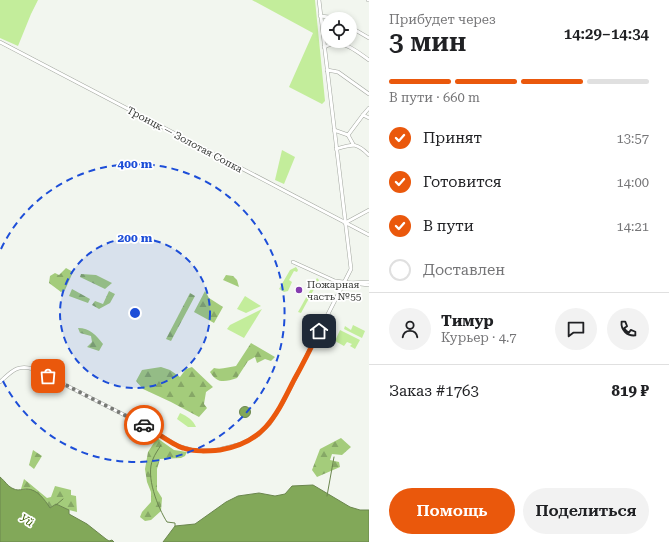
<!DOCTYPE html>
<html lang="ru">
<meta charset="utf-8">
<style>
body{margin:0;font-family:"Roboto Serif",serif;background:#f2f2f2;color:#202124;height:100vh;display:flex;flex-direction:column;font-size:15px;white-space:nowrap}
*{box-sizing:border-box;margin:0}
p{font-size:13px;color:#757577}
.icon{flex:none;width:22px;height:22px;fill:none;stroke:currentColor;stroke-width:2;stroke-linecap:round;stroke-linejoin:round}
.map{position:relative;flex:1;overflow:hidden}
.sheet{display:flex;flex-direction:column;background:#fff;width:300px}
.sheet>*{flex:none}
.tools{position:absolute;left:321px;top:12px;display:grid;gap:8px}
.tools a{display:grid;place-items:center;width:36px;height:36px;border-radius:50%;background:#fff;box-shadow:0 2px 6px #0003;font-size:20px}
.pin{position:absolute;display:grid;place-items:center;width:34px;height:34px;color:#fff;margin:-17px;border-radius:8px;box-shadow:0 2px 6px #0006}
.courier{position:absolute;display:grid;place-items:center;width:40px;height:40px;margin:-20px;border:3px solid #ea580c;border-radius:50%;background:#fff;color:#222;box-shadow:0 1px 5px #0007}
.overview em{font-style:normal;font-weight:600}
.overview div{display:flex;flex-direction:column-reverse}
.overview{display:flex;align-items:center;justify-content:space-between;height:68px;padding:0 20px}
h1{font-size:26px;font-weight:600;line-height:30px}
.bar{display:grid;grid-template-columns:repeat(4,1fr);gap:6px 4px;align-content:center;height:48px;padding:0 20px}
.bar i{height:5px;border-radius:3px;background:#e0e0e0}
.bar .current{background:#ea580c}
.bar p{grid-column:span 4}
.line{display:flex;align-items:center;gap:10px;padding:0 20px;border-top:1px solid #e0e0e0}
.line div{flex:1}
.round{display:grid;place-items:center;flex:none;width:42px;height:42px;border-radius:21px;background:#f2f2f2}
ol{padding:0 20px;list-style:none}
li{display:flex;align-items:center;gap:12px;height:44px}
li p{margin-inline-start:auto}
li .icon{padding:4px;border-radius:50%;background:#ea580c;color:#fff;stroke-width:4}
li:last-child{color:#757577}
li i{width:22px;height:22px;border:2px solid #e0e0e0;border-radius:50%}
.primary-button{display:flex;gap:8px;margin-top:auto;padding:8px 20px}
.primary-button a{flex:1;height:46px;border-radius:24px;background:#ea580c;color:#fff;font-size:16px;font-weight:600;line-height:46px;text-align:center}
.primary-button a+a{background:#f2f2f2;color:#202124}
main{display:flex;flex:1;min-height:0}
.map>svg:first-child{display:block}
.green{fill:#c3ed9b}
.forest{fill:url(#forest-firs)}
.water{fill:#82a859;stroke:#6b864e}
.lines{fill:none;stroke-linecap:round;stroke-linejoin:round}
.stream{stroke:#6b864e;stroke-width:1}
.minor-casing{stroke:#a2a69f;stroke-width:4}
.minor{stroke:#fff;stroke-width:3}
.done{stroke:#787a76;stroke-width:4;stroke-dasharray:0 7.2}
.route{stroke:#ea580c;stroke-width:5}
.ring{fill:none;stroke:#1d4ed8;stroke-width:2;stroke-dasharray:7 5}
.poi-dot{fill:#843caf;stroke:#fff;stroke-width:1.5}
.labels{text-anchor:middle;stroke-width:3.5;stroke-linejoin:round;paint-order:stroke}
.street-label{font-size:10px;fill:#363835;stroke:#fff}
.poi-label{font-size:10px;fill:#363835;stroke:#fff;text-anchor:start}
.water-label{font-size:11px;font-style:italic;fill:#3c5f04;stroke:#fff}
.centre{fill:#1d4ed8;stroke:#fff;stroke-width:2}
.ring-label{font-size:12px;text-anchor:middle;font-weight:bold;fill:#1d4ed8;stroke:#fff;stroke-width:3.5;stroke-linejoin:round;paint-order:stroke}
</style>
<main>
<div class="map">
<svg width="369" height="542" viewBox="0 0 369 542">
<defs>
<pattern id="forest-firs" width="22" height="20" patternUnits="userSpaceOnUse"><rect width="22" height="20" fill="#a4cc7b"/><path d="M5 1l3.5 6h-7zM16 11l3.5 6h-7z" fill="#86a766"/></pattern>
</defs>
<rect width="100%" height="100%" fill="#f2f6ef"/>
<g class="green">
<polygon points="0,0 38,0 31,14 18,46 0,38"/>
<polygon points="252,0 315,0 325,101 322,104 289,87 313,33"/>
<polygon points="282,150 295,157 284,184 275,180"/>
<polygon points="296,267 298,270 297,272 294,271 289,280 292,282 288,291 284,292 279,289 290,270"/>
<polygon points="317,278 319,280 301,313 298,312"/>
<polygon points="245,296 261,306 246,313 237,309"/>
<polygon points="262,309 244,338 227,329 230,325"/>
<polygon points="353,325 365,331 362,338 344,329 345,326 351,330"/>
<polygon points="340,330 360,340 355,349 350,346 352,344 347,342 344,346 335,341"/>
<path d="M180,413C187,416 193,420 196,427H188L177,419Z"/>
</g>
<g class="forest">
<polygon points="66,268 73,272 65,290 61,292 49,283 50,276 55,273 59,275"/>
<polygon points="81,274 96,275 112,283 105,289 80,277"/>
<polygon points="226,275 233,276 237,280 239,287 223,280"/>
<polygon points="72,289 90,299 88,303 69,296"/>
<polygon points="109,291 115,294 110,303 99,309 92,305 95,301 103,304"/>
<polygon points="205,291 209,298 223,307 214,323 194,312"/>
<polygon points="190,293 195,296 171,341 166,339"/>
<path d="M78,328C90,328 96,335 103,344L99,351L87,347L92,342L91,336L80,333Z"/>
<path d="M251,343L275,357L271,361L265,359L257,363L255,357L248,361L237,378C225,382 217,384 210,372L214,368C221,370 229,367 236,366Z"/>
<polygon points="161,367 170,370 180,377 186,369 192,367 213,387 206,392 204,404 207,408 199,417 171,402 143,389 136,381 142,370"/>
<polygon points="157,438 174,450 187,452 185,456 181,458 160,459 157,469 157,490 162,498 161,511 151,520 145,521 140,517 142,512 151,502 151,492 147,482 145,469 148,452"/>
<polygon points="341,438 351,447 342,455 332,454 330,460 339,462 340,467 317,477 312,470 320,449"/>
<polygon points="33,450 42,456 34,469 29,465"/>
<polygon points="24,479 47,498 51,497 55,486 71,490 71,495 76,496 77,512 69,510 56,504 50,508 29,489 21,489"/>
</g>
<g class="water">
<circle cx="245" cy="412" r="5.5"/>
<path d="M0,477C5,481 8,487 14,489C18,491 23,489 27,489C37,489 45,500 50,508L56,504L69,510V514L87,524L106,539L109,541L112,540L114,542H0Z"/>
<polygon points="313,485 350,507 360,510 369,510 369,542 163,542 175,526 195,524 226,502 238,496 259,493 275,496 285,494 292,486"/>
</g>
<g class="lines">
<g class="stream">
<path d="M161,445C158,450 155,454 153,459C145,476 158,508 167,522L175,523V526"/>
<polyline points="327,496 334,457"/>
<polyline points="56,505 63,499"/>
</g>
<g class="minor-casing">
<g id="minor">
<polyline points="368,0 369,0"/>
<polyline points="320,16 329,17 334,19"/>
<polyline points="350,27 369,38"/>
<polyline points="0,42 369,235"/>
<path d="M324,47C327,46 331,44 333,43C346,42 359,53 369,60"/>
<polyline points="327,70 338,72 369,94"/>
<polyline points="363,115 369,108"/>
<polyline points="334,130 348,135"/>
<polyline points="353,144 348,135 363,115 369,118"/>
<path d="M336,149C353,144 356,142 369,155"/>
<polyline points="345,223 369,210"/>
<polyline points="293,262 335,281 369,285"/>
<polyline points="350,283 369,282"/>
<path d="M0,382C12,371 17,364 34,369L144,425L178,446L192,450L213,451L241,444L258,435L270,423L282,404L351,269L319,0"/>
</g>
</g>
<use href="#minor" class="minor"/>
</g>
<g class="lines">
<polyline class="done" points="48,376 144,425"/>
<path class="route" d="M144,425C155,431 172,445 183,448C195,452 208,451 220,450C264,443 276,416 294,380C303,364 311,348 319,331"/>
</g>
<circle cx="135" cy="313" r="75" fill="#1d4ed8" fill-opacity=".12"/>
<g class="ring">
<circle cx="135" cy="313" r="75"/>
<path d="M1 249A149 149 0 1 1 1 377"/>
</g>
<circle class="poi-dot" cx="299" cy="290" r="4"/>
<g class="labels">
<g class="street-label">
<text transform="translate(185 139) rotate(28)" y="4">Троицк — Золотая Сопка</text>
</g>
<g class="poi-label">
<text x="307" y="288">Пожарная<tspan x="307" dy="12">часть №55</tspan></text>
</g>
<g class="water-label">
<text transform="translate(27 520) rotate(33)" y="4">Уй</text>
</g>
</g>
<circle cx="135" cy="313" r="6" class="centre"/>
<g class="ring-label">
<text x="135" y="168">400 m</text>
<text x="135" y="242">200 m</text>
</g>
</svg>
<div class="tools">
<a><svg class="icon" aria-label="locate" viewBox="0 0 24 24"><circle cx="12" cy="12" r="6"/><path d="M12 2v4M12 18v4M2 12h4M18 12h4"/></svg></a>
</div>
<div class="pin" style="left:48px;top:376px;background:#ea580c"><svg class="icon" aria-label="bag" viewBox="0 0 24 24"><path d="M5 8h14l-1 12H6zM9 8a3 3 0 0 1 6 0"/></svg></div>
<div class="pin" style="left:319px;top:331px;background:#1f2937"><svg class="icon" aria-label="home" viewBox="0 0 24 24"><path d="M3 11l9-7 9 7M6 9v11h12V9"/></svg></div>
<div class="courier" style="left:144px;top:425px"><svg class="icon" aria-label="car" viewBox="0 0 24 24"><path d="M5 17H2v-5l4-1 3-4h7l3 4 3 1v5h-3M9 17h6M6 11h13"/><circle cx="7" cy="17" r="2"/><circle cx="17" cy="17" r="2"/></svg></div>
</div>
<section class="sheet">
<div class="overview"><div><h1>3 мин</h1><p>Прибудет через</p></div><em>14:29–14:34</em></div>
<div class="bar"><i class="current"></i><i class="current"></i><i class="current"></i><i></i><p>В пути · 660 m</p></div>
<ol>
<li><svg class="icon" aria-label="check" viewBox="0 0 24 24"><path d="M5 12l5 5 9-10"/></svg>Принят<p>13:57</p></li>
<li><svg class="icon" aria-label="check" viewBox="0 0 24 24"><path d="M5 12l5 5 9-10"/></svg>Готовится<p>14:00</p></li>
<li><svg class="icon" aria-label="check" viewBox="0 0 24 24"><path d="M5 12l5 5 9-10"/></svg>В пути<p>14:21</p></li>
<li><i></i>Доставлен</li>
</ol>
<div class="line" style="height:72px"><a class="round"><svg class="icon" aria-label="person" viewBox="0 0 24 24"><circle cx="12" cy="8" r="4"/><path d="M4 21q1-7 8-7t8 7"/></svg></a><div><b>Тимур</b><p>Курьер · 4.7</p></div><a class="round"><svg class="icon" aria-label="chat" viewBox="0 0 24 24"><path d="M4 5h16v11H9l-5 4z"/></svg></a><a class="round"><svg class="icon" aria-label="phone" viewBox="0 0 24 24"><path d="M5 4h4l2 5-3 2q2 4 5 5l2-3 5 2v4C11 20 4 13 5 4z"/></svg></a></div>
<div class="line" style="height:52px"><div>Заказ #1763</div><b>819 ₽</b></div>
<div class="primary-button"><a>Помощь</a><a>Поделиться</a></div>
</section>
</main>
